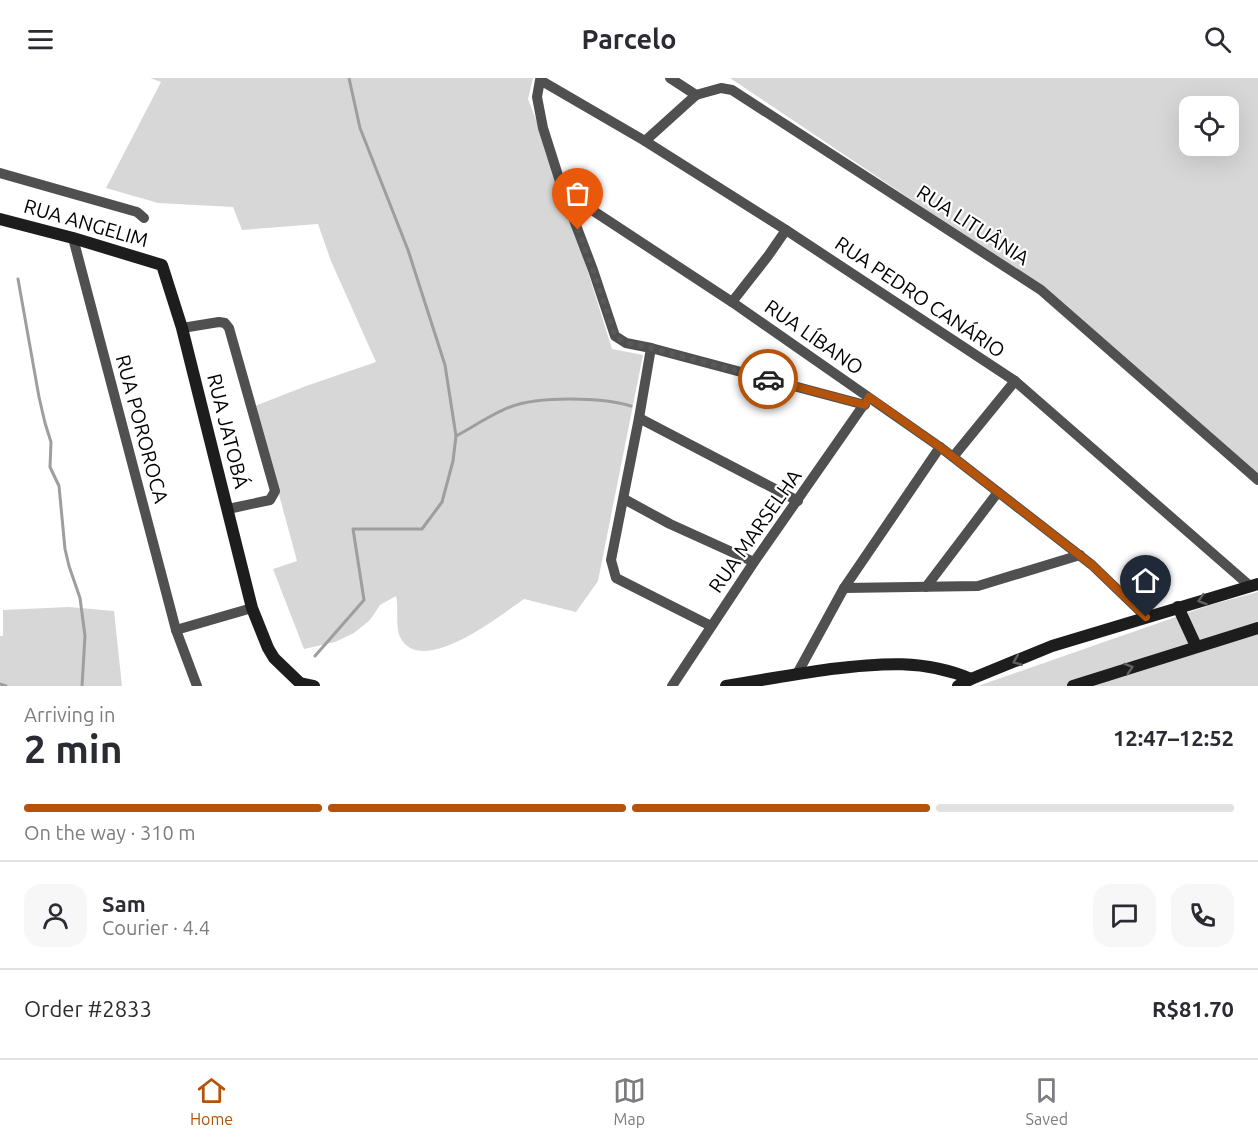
<!DOCTYPE html>
<meta charset="utf-8">
<style>
body{margin:0;font-family:Ubuntu,sans-serif;background:#f7f7f7;color:#2b2b33;height:100vh;display:flex;flex-direction:column;font-size:22px;white-space:nowrap}
*{box-sizing:border-box;margin:0}
p{font-size:20px;color:#7c7c81}
.icon{flex:none;width:33px;height:33px;fill:none;stroke:currentColor;stroke-width:2;stroke-linecap:round;stroke-linejoin:round}
.map{position:relative;height:608px;overflow:hidden}
.drawer{display:flex;flex-direction:column;background:#fff;flex:1}
.drawer>*{flex:none}
.fabs{position:absolute;left:1179px;top:18px;display:grid;gap:12px}
.fabs a{display:grid;place-items:center;width:60px;height:60px;border-radius:12px;background:#fff;box-shadow:0 6px 24px #0002;font-size:30px}
.pin{position:absolute;display:grid;place-items:center;width:51px;height:51px;color:#fff;margin:-62px -26px;border-radius:50% 50% 50% 0;rotate:-45deg;box-shadow:0 0 6px #0007}
.pin .icon{rotate:45deg}
.courier{position:absolute;display:grid;place-items:center;width:60px;height:60px;margin:-30px;border:4px solid #b45309;border-radius:50%;background:#fff;color:#222;box-shadow:0 2px 8px #0007}
.overview em{font-style:normal;font-weight:700}
.overview div{display:flex;flex-direction:column-reverse}
.overview{display:flex;align-items:center;justify-content:space-between;height:102px;padding:0 24px}
h1{font-size:39px;font-weight:700;line-height:45px}
.bar{display:grid;grid-template-columns:repeat(4,1fr);gap:9px 6px;align-content:center;height:72px;padding:0 24px}
.bar i{height:8px;border-radius:4px;background:#e1e1e2}
.bar .on{background:#b45309}
.bar p{grid-column:span 4}
.line{display:flex;align-items:center;gap:15px;padding:0 24px;border-top:2px solid #e1e1e2}
.line div{flex:1}
.round{display:grid;place-items:center;flex:none;width:63px;height:63px;border-radius:18px;background:#f7f7f7}
header{display:flex;justify-content:space-between;align-items:center;height:78px;padding:0 24px;background:#fff;font-size:27px;font-weight:700}
.tab-bar{display:flex;justify-content:space-around;align-items:center;height:84px;border-top:2px solid #e1e1e2;background:#fff;font-size:16px;color:#7c7c81}
.tab-bar a{display:grid;justify-items:center;gap:3px}
.tab-bar .on{color:#b45309}
.map>svg:first-child{display:block}
.green{fill:#d7d7d7;fill-rule:evenodd}
.lines{fill:none;stroke-linecap:round;stroke-linejoin:round}
.stream{stroke:#9e9e9e;stroke-width:3}
.street{stroke:#505050;stroke-width:10}
.secondary{stroke:#1d1d1d;stroke-width:12}
.oneway{stroke:#616161}
.done{stroke:#595959;stroke-width:6;stroke-dasharray:0 10.8}
.route{stroke:#b45309;stroke-width:8}
.labels{text-anchor:middle;stroke-width:4.5;stroke-linejoin:round;paint-order:stroke}
.street-label{font-size:20px;fill:#000;stroke:#fff}
</style>
<header><svg class="icon" aria-label="menu" viewBox="0 0 24 24"><path d="M4 6h16M4 12h16M4 18h16"/></svg>Parcelo<svg class="icon" aria-label="search" viewBox="0 0 24 24"><circle cx="10" cy="10" r="6"/><path d="M15 15l6 6"/></svg></header>
<div class="map">
<svg width="1258" height="608" viewBox="0 0 1258 608">
<rect width="100%" height="100%" fill="#fff"/>
<g class="green">
<path d="M150,0H533L528,21L558,98L612,271L643,277L598,503L576,534L524,521C501,537 421,601 400,559C395,549 399,530 396,518L380,527L370,542L354,555L335,564L304,571L273,491L297,483L255,328L306,308L376,284L331,183L318,146L242,152L233,129L158,125L106,110L161,4Z"/>
<path d="M730,0H1258V399L1040,208ZM1190,28H1228V68H1190Z"/>
<polygon points="1258,514 1258,608 978,608 1210,527"/>
<polygon points="69,529 114,533 122,608 0,608 0,558 3,558 3,532"/>
</g>
<g class="lines">
<g class="stream">
<polyline points="18,201 39,319 45,345 51,364 50,389 59,408 65,471 69,488 80,520 85,558 82,608"/>
<path d="M456,358C473,349 492,336 510,329C538,318 602,319 631,328"/>
<polyline points="315,578 364,522 353,451 422,451 442,424 453,383 456,358 445,287 408,172 360,50 349,0"/>
<polyline points="0,606 6,608"/>
</g>
<g class="street">
<polyline points="670,0 696,17"/>
<polyline points="645,63 696,17 721,10 732,12 1041,212 1258,402"/>
<polyline points="0,95 137,134 144,140"/>
<polyline points="563,113 732,224 940,369 1092,487 1146,539"/>
<polyline points="73,160 176,552 197,608"/>
<polyline points="732,224 768,178 786,152"/>
<polyline points="182,250 219,244 225,245 229,250 275,413 270,422 228,431"/>
<polyline points="651,270 639,340 611,482 616,500 711,548"/>
<polyline points="865,327 651,270 626,265 615,258 593,192 563,113 543,50 537,19 540,2 645,63 786,152 1015,303 1250,508"/>
<polyline points="639,340 798,423"/>
<polyline points="953,379 1015,303"/>
<polyline points="624,421 670,446 754,484"/>
<polyline points="926,509 998,414"/>
<polyline points="844,510 978,508 1080,477"/>
<polyline points="176,552 252,530"/>
<polyline points="797,596 844,510 940,369"/>
<polyline points="672,608 754,484 867,322"/>
</g>
<g class="secondary">
<polyline points="0,141 73,160 162,187 182,250 252,530 268,570 274,580 300,605 314,608"/>
<polyline points="1178,529 1196,568"/>
<path d="M726,608C761,602 796,596 831,591C880,585 925,581 971,601"/>
<polyline points="958,608 971,601 1052,568 1258,506"/>
<polyline points="1073,608 1258,550"/>
</g>
</g>
<defs><path id="oneway-chevron" d="M-2-3.5L2.5 0L-2 3.5" fill="none" stroke-width="1.6" stroke-linecap="round" stroke-linejoin="round" transform="scale(1.5)"/></defs>
<g class="oneway">
<use href="#oneway-chevron" transform="translate(1202 522) rotate(163)"/>
<use href="#oneway-chevron" transform="translate(1017 583) rotate(158)"/>
<use href="#oneway-chevron" transform="translate(1129 590) rotate(-18)"/>
</g>
<g class="lines">
<polyline class="done" points="578,152 593,192 615,258 626,265 651,270 768,301"/>
<polyline class="route" points="768,301 865,327 869,319 940,369 1092,487 1146,539"/>
</g>
<g class="labels">
<g class="street-label">
<text transform="translate(86 145) rotate(16)" y="7">RUA ANGELIM</text>
<text transform="translate(973 147) rotate(33)" y="7">RUA LITUÂNIA</text>
<text transform="translate(920 219) rotate(34)" y="7">RUA PEDRO CANÁRIO</text>
<text transform="translate(814 259) rotate(35)" y="7">RUA LÍBANO</text>
<text transform="translate(142 351) rotate(75)" y="7">RUA POROROCA</text>
<text transform="translate(228 353) rotate(76)" y="7">RUA JATOBÁ</text>
<text transform="translate(755 453) rotate(-55)" y="7">RUA MARSELHA</text>
</g>
</g>
</svg>
<div class="fabs">
<a><svg class="icon" aria-label="locate" viewBox="0 0 24 24"><circle cx="12" cy="12" r="6"/><path d="M12 2v4M12 18v4M2 12h4M18 12h4"/></svg></a>
</div>
<div class="pin" style="left:578px;top:152px;background:#ea580c"><svg class="icon" aria-label="bag" viewBox="0 0 24 24"><path d="M5 8h14l-1 12H6zM9 8a3 3 0 0 1 6 0"/></svg></div>
<div class="pin" style="left:1146px;top:539px;background:#1f2937"><svg class="icon" aria-label="home" viewBox="0 0 24 24"><path d="M3 11l9-7 9 7M6 9v11h12V9"/></svg></div>
<div class="courier" style="left:768px;top:301px"><svg class="icon" aria-label="car" viewBox="0 0 24 24"><path d="M5 17H2v-5l4-1 3-4h7l3 4 3 1v5h-3M9 17h6M6 11h13"/><circle cx="7" cy="17" r="2"/><circle cx="17" cy="17" r="2"/></svg></div>
</div>
<section class="drawer">
<div class="overview"><div><h1>2 min</h1><p>Arriving in</p></div><em>12:47–12:52</em></div>
<div class="bar"><i class="on"></i><i class="on"></i><i class="on"></i><i></i><p>On the way · 310 m</p></div>
<div class="line" style="height:108px"><a class="round"><svg class="icon" aria-label="person" viewBox="0 0 24 24"><circle cx="12" cy="8" r="4"/><path d="M4 21q1-7 8-7t8 7"/></svg></a><div><b>Sam</b><p>Courier · 4.4</p></div><a class="round"><svg class="icon" aria-label="chat" viewBox="0 0 24 24"><path d="M4 5h16v11H9l-5 4z"/></svg></a><a class="round"><svg class="icon" aria-label="phone" viewBox="0 0 24 24"><path d="M5 4h4l2 5-3 2q2 4 5 5l2-3 5 2v4C11 20 4 13 5 4z"/></svg></a></div>
<div class="line" style="height:78px"><div>Order #2833</div><b>R$81.70</b></div>
</section>
<nav class="tab-bar">
<a class="on"><svg class="icon" aria-label="home" viewBox="0 0 24 24"><path d="M3 11l9-7 9 7M6 9v11h12V9"/></svg>Home</a>
<a><svg class="icon" aria-label="map" viewBox="0 0 24 24"><path d="M3 6l6-2 6 2 6-2v14l-6 2-6-2-6 2zM9 4v14M15 6v14"/></svg>Map</a>
<a><svg class="icon" aria-label="saved" viewBox="0 0 24 24"><path d="M7 4h10v16l-5-4-5 4z"/></svg>Saved</a>
</nav>
